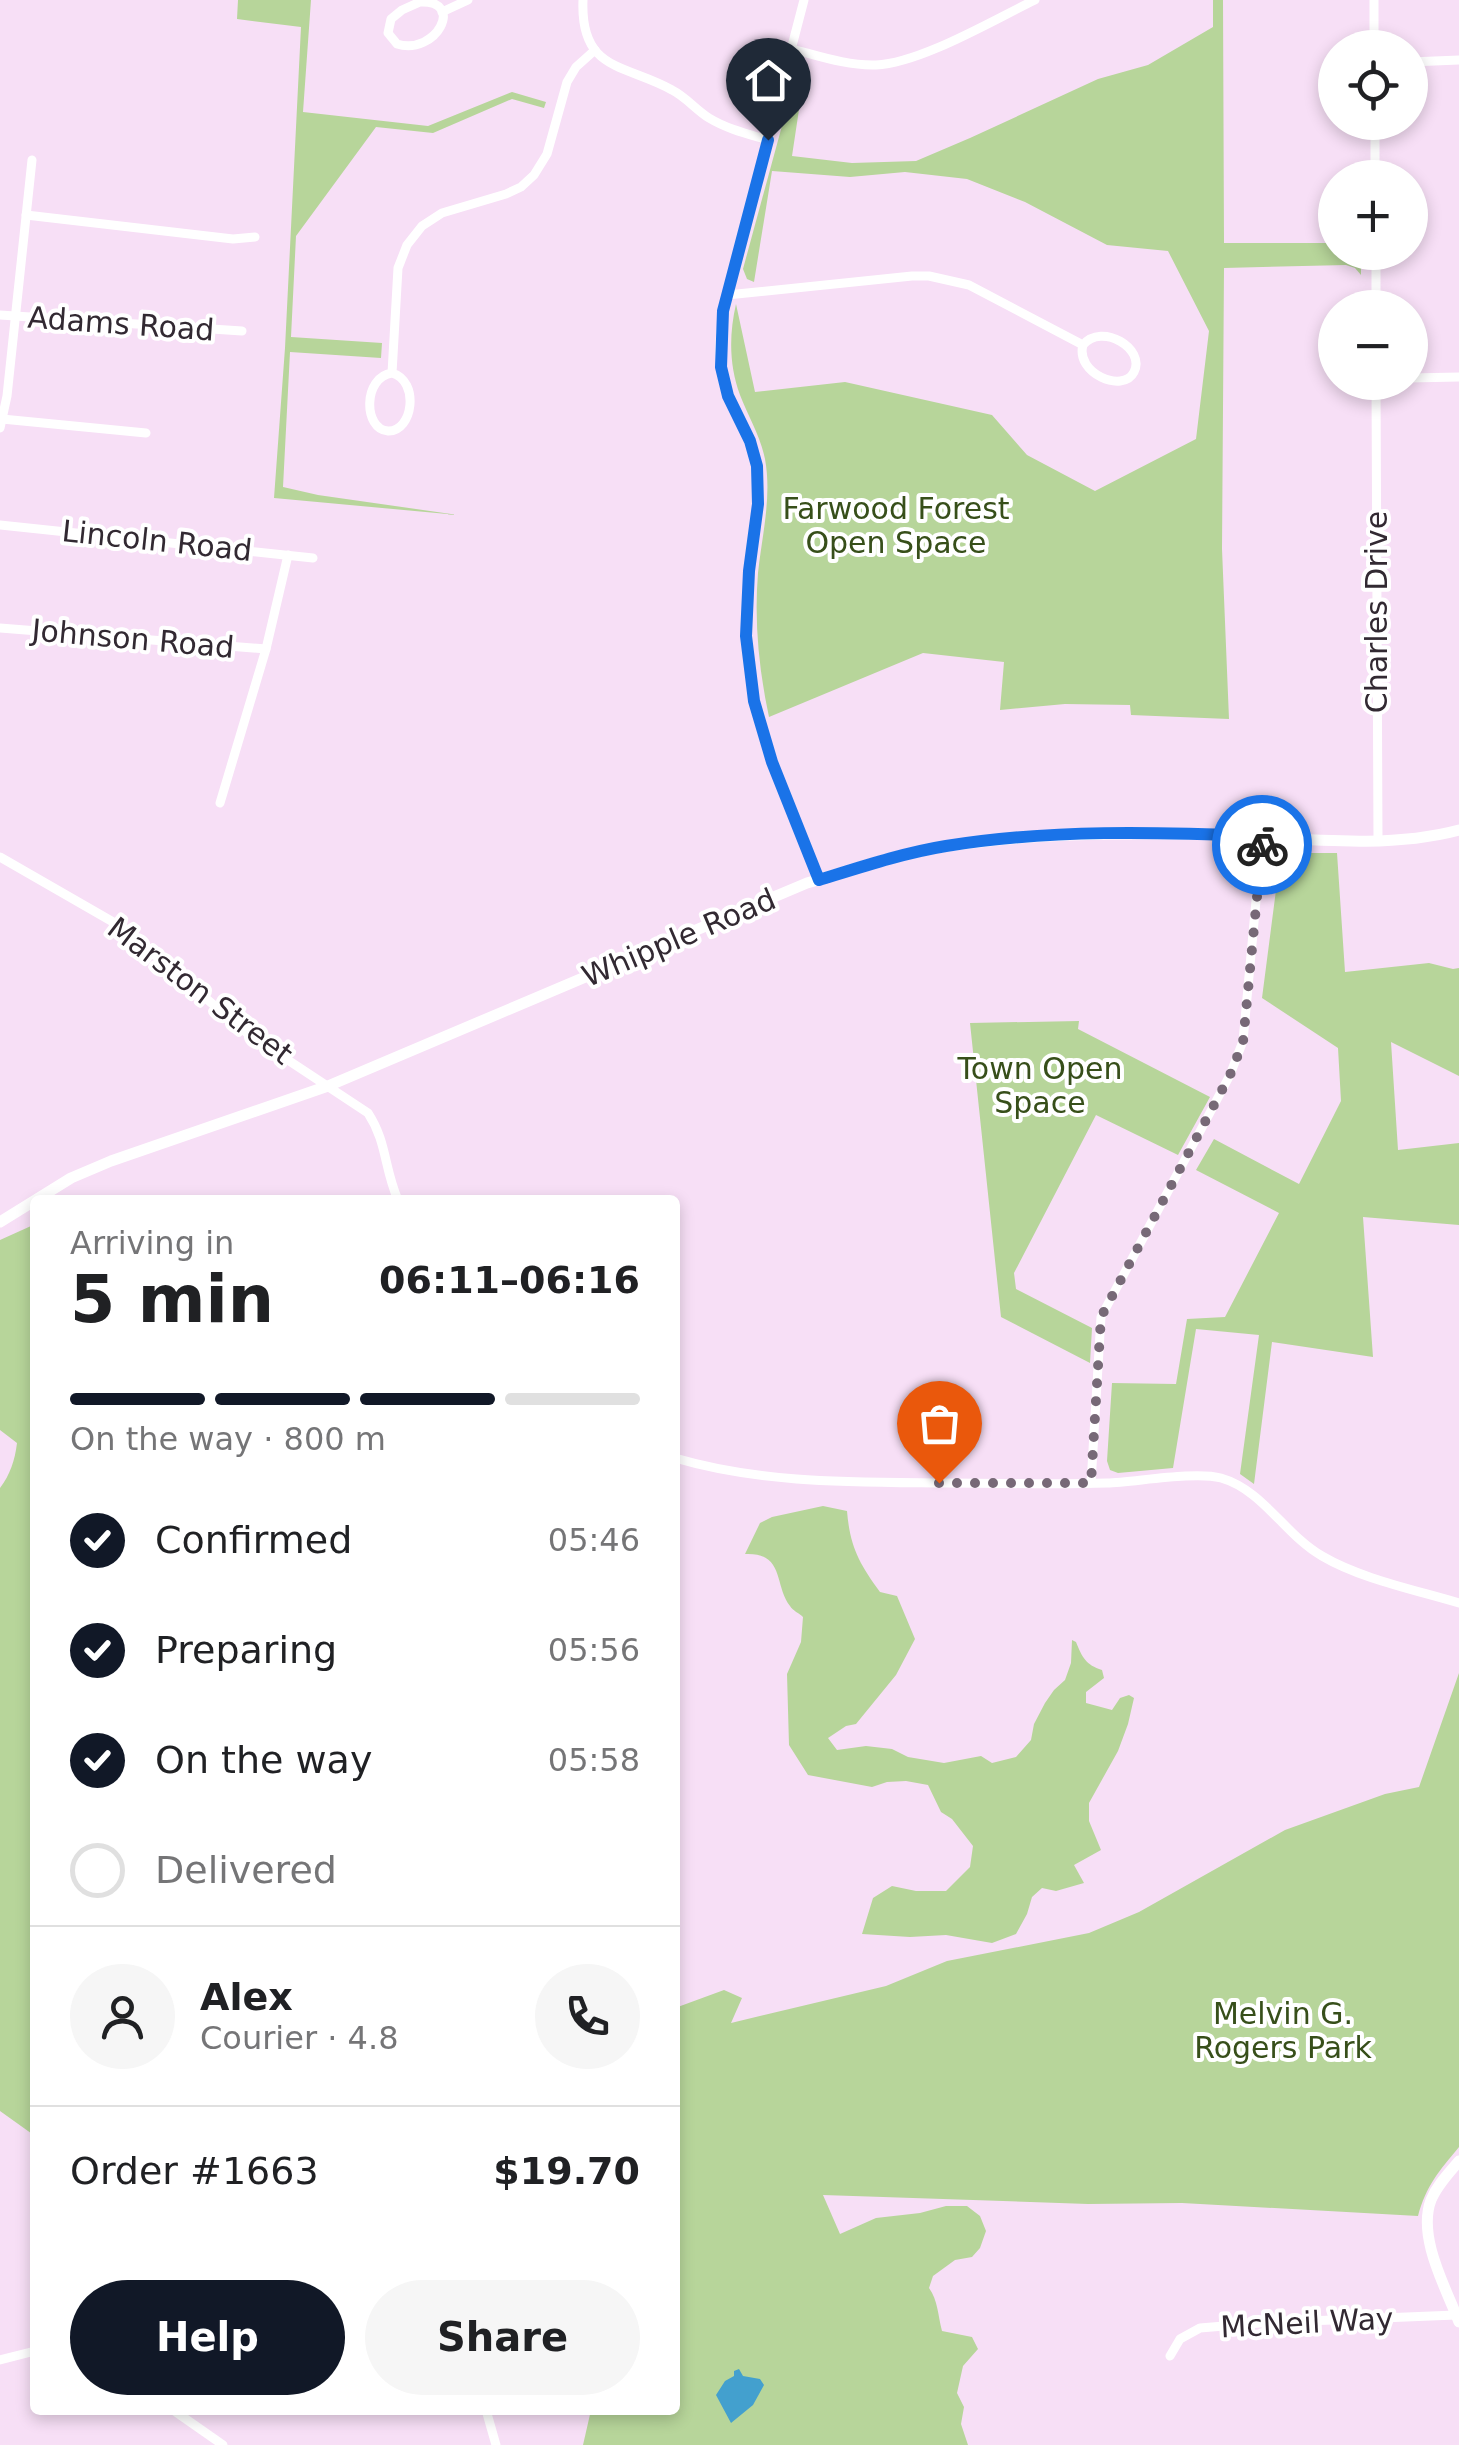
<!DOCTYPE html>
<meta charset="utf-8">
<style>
body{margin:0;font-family:"DejaVu Sans",sans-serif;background:#f6f6f6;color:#202124;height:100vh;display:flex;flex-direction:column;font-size:38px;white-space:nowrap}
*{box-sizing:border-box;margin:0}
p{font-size:32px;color:#757577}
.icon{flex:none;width:55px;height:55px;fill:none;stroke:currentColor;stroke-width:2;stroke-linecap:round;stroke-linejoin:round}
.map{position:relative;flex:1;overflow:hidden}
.panel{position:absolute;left:30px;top:1195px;width:650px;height:1220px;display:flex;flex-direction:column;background:#fff;border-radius:10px;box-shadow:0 5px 15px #0003}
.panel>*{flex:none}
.fabs{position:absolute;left:1318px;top:30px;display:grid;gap:20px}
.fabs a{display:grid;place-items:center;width:110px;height:110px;border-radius:50%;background:#fff;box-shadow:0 5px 15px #0003;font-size:50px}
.pin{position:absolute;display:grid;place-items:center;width:85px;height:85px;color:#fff;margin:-102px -42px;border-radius:50% 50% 50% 0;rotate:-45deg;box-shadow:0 0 10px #0007}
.pin .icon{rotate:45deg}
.courier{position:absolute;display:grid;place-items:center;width:100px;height:100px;margin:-50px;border:8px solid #1a73e8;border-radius:50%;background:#fff;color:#222;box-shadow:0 2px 12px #0007}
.overview em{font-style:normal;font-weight:700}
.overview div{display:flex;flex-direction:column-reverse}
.overview{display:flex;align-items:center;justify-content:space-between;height:170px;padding:0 40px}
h1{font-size:65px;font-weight:700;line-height:75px}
.bar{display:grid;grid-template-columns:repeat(4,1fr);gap:15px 10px;align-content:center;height:120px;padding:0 40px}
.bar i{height:12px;border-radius:8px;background:#e0e0e0}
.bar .on{background:#111827}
.bar p{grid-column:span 4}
.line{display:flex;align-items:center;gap:25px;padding:0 40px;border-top:2px solid #e0e0e0}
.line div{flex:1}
.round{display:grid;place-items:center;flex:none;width:105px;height:105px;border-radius:52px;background:#f6f6f6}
ol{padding:0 40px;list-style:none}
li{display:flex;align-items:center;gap:30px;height:110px}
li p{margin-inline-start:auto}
li .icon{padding:10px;border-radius:50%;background:#111827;color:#fff;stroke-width:4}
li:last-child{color:#757577}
li i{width:55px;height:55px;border:5px solid #e0e0e0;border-radius:50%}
.action{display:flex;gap:20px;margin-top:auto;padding:20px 40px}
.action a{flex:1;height:115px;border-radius:60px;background:#111827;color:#fff;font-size:40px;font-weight:700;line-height:115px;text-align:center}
.action a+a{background:#f6f6f6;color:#202124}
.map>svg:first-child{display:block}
.green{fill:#b7d59a}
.water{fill:#43a0ce}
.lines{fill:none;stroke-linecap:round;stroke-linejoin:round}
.street{stroke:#fff;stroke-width:9}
.secondary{stroke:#fff;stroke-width:11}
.done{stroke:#776977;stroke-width:10;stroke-dasharray:0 18}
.route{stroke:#1a73e8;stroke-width:12}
.labels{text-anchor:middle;stroke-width:8;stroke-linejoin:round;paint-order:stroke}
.street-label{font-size:30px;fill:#322932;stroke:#fff}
.park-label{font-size:30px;fill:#374f1a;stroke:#fff}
</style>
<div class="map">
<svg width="1459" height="2445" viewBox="0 0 1459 2445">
<rect width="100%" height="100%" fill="#f7dff6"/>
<g class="green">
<polygon points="238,0 311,0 303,112 428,126 512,92 546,102 544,108 512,99 433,133 376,127 296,236 291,337 382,343 381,358 290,352 283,487 318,495 458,515 274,498 285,348 301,27 237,19"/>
<path d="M1213,0H1223L1224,243H1335V252L1361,253V275L1355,268L1346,265L1224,268L1222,549L1229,719L1131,715L1130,705L1065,704L1000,710L1004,662L923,653L769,717C759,670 754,622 758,573C762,535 772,497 765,459C760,435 748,416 740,395C729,365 729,335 736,304L755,392L845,382L992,415L1027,455L1095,491L1196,439L1209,331L1168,251L1107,245L1025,202L967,179L905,172L850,177L772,171L754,282L747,279L743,269L798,67L806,63L792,156L852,163L916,161L970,138L1098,79L1148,65L1213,27Z"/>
<polygon points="1293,853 1337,853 1345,972 1429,963 1453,969 1459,968 1459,1076 1391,1042 1398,1150 1459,1143 1459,1225 1363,1217 1373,1357 1272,1342 1254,1484 1240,1474 1259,1335 1196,1329 1173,1468 1118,1473 1110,1470 1107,1461 1112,1383 1176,1384 1187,1319 1225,1317 1279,1213 1196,1170 1214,1139 1299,1184 1341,1101 1338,1048 1262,998 1279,867 1285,857"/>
<polygon points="1079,1021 1078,1029 1210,1097 1178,1155 1096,1115 1014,1273 1016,1289 1092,1328 1090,1363 1001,1317 970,1023"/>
<path d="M31,1226H35V2136L0,2111V1488C10,1475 15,1460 17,1443L0,1430V1240Z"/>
<path d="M823,1506L847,1511C850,1547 859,1563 880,1592L897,1596L915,1639L896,1675L856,1724L846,1726L828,1738L837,1750L866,1746L892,1749L908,1757L944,1763L981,1756L992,1763L1016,1757L1031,1740L1034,1724L1045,1703L1054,1690L1065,1680L1071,1663L1072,1640L1076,1642C1082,1657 1086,1665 1102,1670L1104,1678L1086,1692V1703L1112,1710L1120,1698L1129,1695L1134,1698L1128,1724L1118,1751L1089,1803V1821L1101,1850L1074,1865L1084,1883L1056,1891L1042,1888L1032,1897L1027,1914L1016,1934L992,1943L946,1935L910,1937L862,1934L873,1898L892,1886L916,1891H946L970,1867L973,1846L952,1819L941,1812L928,1785L906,1781L887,1782L872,1787L808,1775L789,1745L787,1674L801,1642L803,1617C799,1613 793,1611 790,1606C774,1586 785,1552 745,1554L760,1523L772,1517Z"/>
<path d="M1459,1673V2147C1439,2171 1426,2186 1418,2216L1182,2203L1088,2204L823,2195L840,2234L876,2218L920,2213L946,2206H967L980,2216L986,2231L980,2248L972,2257L955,2260L933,2276L929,2288C938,2300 938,2316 942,2331L972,2337L978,2349L963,2366L957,2393L964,2407L961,2424L968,2445H583L591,2410H675V2008L724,1990L742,1998L731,2023L886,1986L947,1961L1089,1933L1139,1912L1285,1830L1385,1794L1419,1787Z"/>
</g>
<polygon class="water" points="739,2369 743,2376 760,2379 764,2385 753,2405 731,2423 716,2395 725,2381 734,2376 734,2371"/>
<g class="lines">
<g class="street">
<path d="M583,0C580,72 626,64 672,90C686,97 696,110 709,118C727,129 748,134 768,140"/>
<path d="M804,0L727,295C720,327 715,362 727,393C738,420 754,442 757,471C761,504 752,537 749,570C747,590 747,611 747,631C747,719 788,800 819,880"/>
<polyline points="1374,0 1374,48"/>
<path d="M420,2C466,0 436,56 397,44L388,33L391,19L402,10Z"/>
<polyline points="442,12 468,0"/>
<path d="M792,49C819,56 848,66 876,65C921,63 993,20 1035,0"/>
<polyline points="1410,62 1459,60"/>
<polyline points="1375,122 1375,178"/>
<polyline points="26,215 233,239 255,237"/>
<polyline points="1376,252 1376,308"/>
<path d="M727,295L912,276H929L969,285L1083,345C1075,373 1123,394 1134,372C1146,349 1102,322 1083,345"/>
<polyline points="0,315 242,331"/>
<path d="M392,373C420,381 413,432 388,431C363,429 363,377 392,373L398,268L407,245L422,226L442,213L506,194L521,187L534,175L547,154L567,82L576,67L595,50"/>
<polyline points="1410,378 1459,377"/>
<polyline points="1376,382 1378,841"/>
<polyline points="2,419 146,433"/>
<polyline points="0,428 7,396 32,160"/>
<polyline points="0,525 313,558"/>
<polyline points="0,628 266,649"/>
<polyline points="220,803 266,649 288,555"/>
<path d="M0,857L120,926L247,1033L368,1113C387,1142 384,1168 398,1200"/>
<path d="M675,1458C763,1484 856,1482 947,1483C1000,1483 1054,1485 1107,1483C1136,1482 1195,1471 1221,1478C1263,1490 1285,1535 1322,1556C1361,1579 1416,1590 1459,1603"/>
<polyline points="1091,1483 1101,1317 1230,1075 1243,1041 1262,836"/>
<polyline points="1170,2356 1180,2339 1200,2328 1260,2323 1456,2315"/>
<polyline points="0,2360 35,2351"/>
<polyline points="173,2410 223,2445"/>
<polyline points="486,2410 496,2445"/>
</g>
<g class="secondary">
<path d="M0,1222L71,1178L111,1161L328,1086L807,883C853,869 901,853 948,846C1029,834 1111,833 1192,834C1278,835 1377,852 1459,830"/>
<path d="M1459,2161C1449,2173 1437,2185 1431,2200C1417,2237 1446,2288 1459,2322"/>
</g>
</g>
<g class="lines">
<polyline class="done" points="939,1483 1091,1483 1101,1317 1230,1075 1243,1042 1262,845"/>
<path class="route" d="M768,140L723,311L721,367L728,396L750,441L757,466L758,504L749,571L746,636L754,701L772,762L819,880C861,867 903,853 946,846C1050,829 1158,832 1262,836V845"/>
</g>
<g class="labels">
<g class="street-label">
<text transform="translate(121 324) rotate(4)" y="10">Adams Road</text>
<text transform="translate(157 541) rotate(6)" y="10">Lincoln Road</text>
<text transform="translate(1377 612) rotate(-90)" y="10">Charles Drive</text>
<text transform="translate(133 639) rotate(5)" y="10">Johnson Road</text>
<text transform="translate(679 938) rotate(-23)" y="10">Whipple Road</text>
<text transform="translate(200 991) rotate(37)" y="10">Marston Street</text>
<text transform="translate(1307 2323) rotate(-3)" y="10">McNeil Way</text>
</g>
<g class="park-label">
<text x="896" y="519">Farwood Forest<tspan x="896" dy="34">Open Space</tspan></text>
<text x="1040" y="1079">Town Open<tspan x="1040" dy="34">Space</tspan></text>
<text x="1283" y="2024">Melvin G.<tspan x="1283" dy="34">Rogers Park</tspan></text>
</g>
</g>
</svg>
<div class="fabs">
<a><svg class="icon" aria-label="locate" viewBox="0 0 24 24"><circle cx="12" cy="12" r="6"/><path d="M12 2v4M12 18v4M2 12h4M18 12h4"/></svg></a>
<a>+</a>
<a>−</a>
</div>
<div class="pin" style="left:939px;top:1483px;background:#ea580c"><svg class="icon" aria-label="bag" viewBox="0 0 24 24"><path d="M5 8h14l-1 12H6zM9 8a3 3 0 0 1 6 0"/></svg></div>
<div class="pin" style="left:768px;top:140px;background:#1f2937"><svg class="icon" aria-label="home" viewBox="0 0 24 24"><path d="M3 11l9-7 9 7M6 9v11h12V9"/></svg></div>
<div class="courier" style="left:1262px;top:845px"><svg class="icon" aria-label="bike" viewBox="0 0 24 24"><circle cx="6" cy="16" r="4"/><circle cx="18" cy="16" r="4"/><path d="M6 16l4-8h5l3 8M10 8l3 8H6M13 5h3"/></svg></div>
<section class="panel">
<div class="overview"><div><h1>5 min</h1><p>Arriving in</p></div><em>06:11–06:16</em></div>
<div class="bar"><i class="on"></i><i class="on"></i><i class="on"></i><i></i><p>On the way · 800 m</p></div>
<ol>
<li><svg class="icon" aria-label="check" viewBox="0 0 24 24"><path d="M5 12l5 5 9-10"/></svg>Confirmed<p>05:46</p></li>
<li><svg class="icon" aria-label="check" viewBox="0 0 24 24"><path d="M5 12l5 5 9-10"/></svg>Preparing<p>05:56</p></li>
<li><svg class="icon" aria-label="check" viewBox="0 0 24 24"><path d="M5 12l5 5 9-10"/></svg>On the way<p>05:58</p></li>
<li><i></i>Delivered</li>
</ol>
<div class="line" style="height:180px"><a class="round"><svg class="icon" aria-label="person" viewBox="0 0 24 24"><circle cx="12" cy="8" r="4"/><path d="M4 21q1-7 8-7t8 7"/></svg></a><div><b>Alex</b><p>Courier · 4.8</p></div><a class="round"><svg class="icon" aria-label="phone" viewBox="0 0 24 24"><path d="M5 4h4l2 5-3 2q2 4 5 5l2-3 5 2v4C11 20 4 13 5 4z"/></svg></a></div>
<div class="line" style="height:130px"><div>Order #1663</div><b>$19.70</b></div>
<div class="action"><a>Help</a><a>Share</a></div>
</section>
</div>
